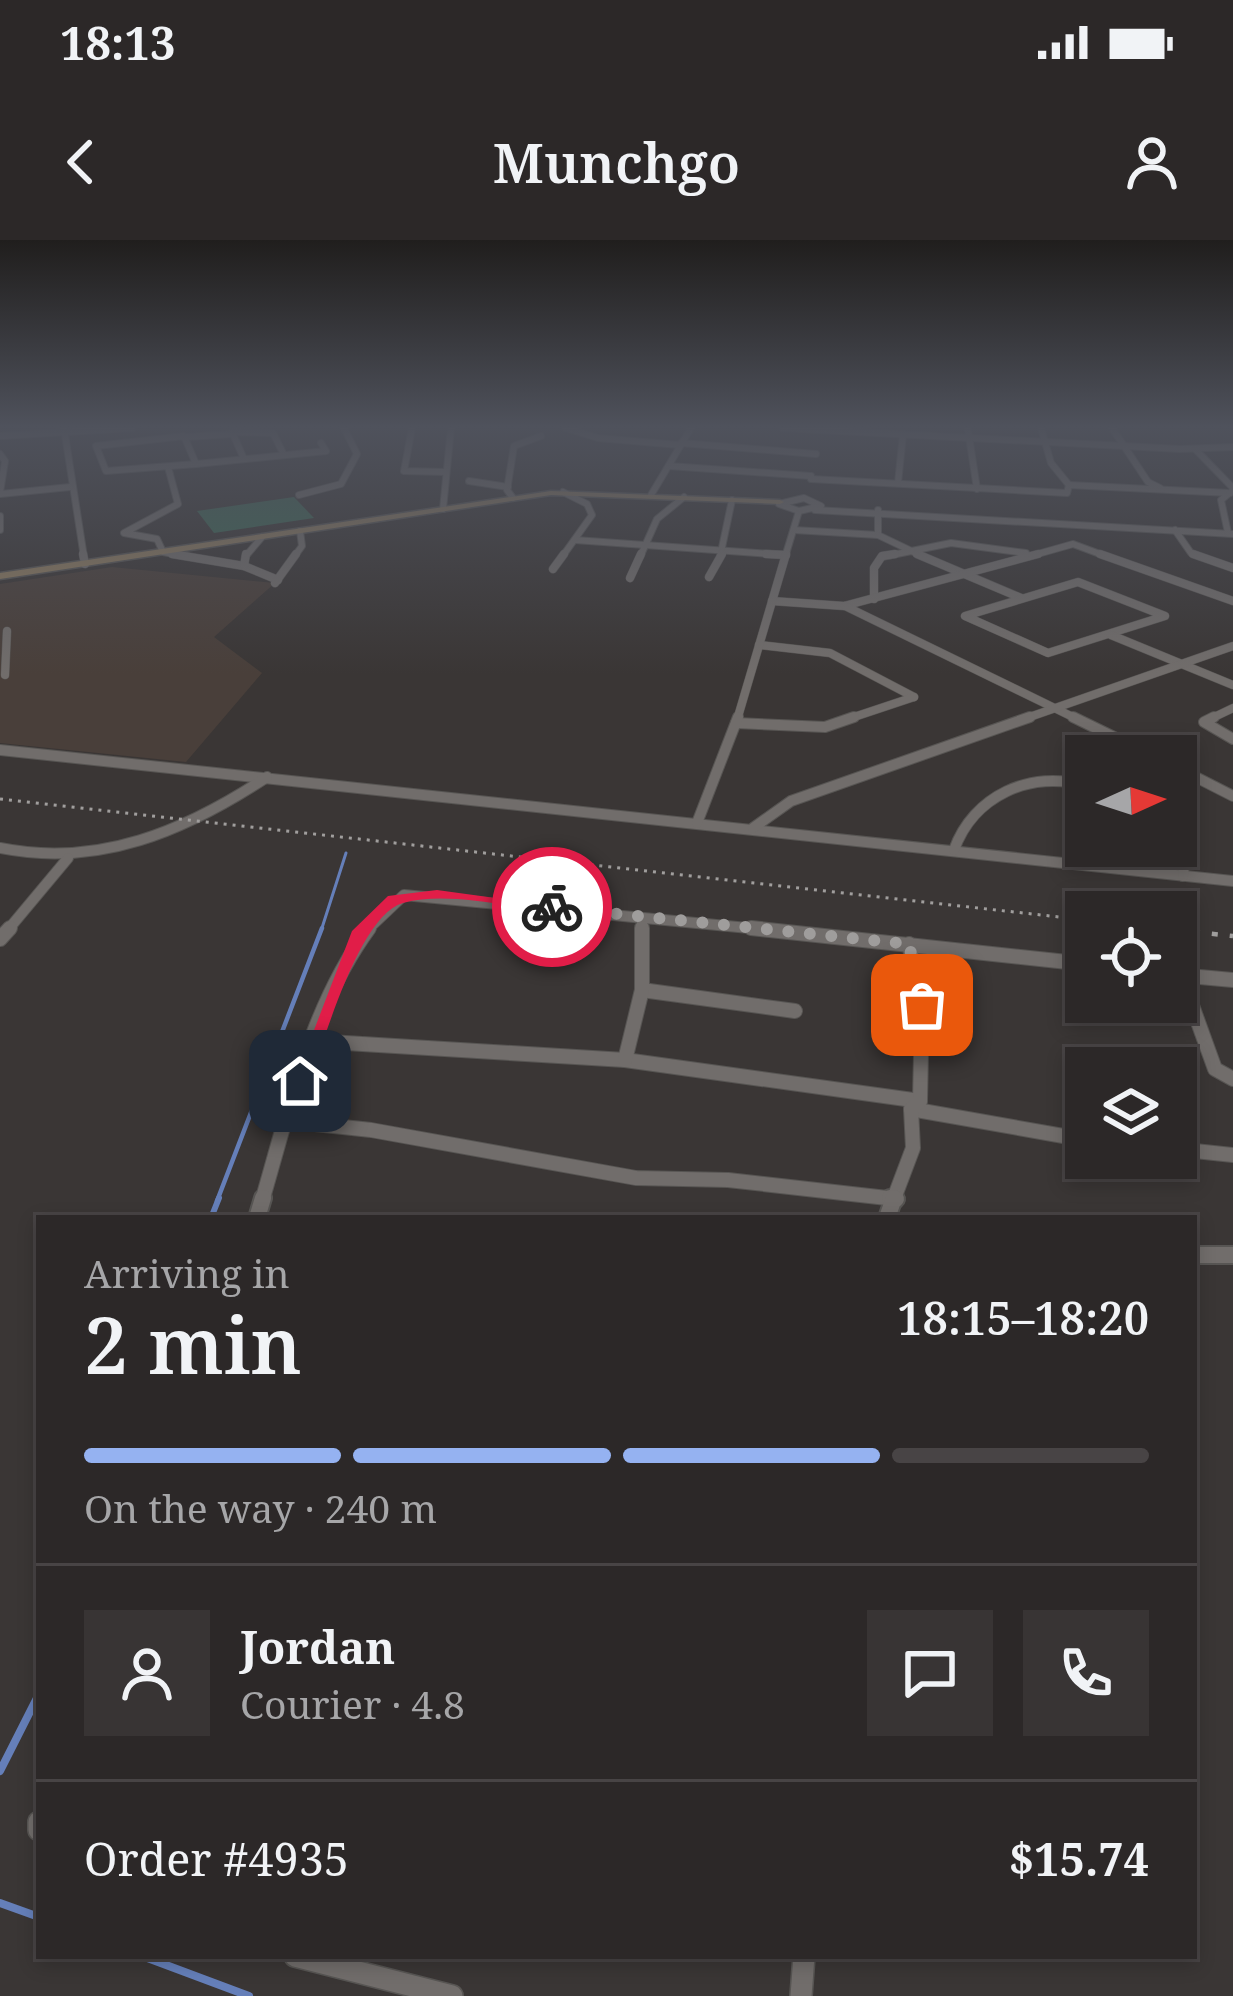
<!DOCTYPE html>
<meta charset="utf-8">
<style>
body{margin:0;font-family:"Noto Serif",serif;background:#383434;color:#f1f3f6;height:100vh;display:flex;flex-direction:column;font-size:45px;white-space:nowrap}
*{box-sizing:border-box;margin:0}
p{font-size:39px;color:#a6a6a8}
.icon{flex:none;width:66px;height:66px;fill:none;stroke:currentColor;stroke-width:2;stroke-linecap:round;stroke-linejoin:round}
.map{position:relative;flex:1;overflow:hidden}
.details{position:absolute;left:36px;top:975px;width:1161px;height:744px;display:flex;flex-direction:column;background:#2c2828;border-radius:0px;box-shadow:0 6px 18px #0003,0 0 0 3px #484445}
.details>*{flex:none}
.needle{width:78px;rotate:87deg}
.buttons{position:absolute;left:1065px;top:495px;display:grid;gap:24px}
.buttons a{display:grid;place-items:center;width:132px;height:132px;border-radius:0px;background:#2c2828;box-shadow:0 6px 18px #0003,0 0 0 3px #484445;font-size:60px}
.pin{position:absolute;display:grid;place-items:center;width:102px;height:102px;color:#fff;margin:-51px;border-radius:24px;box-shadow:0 6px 18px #0006}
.courier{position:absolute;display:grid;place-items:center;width:120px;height:120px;margin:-60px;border:9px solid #e11d48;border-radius:50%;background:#fff;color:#222;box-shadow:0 3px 15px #0007}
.head em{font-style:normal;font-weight:600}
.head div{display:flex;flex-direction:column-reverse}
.head{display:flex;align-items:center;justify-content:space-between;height:204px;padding:0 48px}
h1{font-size:78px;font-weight:600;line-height:90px}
.bar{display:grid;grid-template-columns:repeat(4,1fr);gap:18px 12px;align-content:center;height:144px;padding:0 48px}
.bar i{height:15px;border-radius:9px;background:#484445}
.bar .active{background:#95b2f1}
.bar p{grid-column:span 4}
.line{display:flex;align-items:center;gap:30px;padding:0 48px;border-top:3px solid #484445}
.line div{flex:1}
.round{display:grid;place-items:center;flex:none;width:126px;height:126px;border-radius:0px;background:#383434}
.status{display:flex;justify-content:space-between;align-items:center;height:84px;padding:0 60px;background:#2c2828;direction:ltr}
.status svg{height:33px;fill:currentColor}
header{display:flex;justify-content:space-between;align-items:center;height:156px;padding:0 48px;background:#2c2828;font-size:54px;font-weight:600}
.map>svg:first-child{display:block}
.built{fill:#493f3a}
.green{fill:#3c6654}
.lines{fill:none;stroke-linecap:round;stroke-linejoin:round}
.stream-far3{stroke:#657fb9;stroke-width:3}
.stream-far2{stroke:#657fb9;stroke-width:4.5}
.stream-far1{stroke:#657fb9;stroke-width:6}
.stream{stroke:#657fb9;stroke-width:8}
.street-far5-casing{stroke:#575553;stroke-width:8}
.street-far4-casing{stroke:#575553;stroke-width:9}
.street-far3-casing{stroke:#575553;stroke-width:12}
.street-far2-casing{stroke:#575553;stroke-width:16}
.street-far1-casing{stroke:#575553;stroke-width:20}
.street-casing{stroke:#575553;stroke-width:24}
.secondary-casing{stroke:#575553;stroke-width:3}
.street-far5{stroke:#716d6b;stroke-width:6}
.street-far4{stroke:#716d6b;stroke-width:8}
.street-far3{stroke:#716d6b;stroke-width:10}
.street-far2{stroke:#716d6b;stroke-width:14}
.street-far1{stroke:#716d6b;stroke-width:16}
.street{stroke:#716d6b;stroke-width:21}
.secondary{fill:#8c7a5f;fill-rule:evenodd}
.rail-far1{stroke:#a09e9d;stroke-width:3;stroke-dasharray:3 6;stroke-linecap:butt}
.rail{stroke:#a09e9d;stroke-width:4.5;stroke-dasharray:6 12;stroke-linecap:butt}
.route{fill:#e11d48}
.done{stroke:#9f9d9c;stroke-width:12;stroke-dasharray:0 21.6}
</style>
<div class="status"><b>18:13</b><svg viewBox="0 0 49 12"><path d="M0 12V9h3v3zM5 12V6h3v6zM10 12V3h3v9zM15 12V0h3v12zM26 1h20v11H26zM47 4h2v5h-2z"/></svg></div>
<header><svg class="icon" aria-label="back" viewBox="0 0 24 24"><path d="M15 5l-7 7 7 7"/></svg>Munchgo<svg class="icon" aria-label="person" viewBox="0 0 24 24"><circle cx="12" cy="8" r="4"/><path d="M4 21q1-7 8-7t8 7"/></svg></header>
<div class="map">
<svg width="1233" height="1756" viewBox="0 0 1233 1756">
<rect width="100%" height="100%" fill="#3a3635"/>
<polygon class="built" points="112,327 275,343 214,397 262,433 186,522 0,503 0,344"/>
<polygon class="green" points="294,257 314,278 214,293 197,271"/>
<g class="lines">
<polyline class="stream-far3" points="321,691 346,613"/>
<polyline class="stream-far2" points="217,961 322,688"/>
<polyline class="stream-far1" points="211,978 219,958"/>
<g class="stream">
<polyline points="0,1531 39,1454"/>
<polyline points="0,1663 39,1677"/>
<polyline points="142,1716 249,1756"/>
</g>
<g class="street-far5-casing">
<g id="street-far5">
<polyline points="64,188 84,317"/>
<polyline points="412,188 404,231 445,232"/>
<polyline points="566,188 598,198 680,205"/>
<polyline points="783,188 1180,209 1233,207"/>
<polyline points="1041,188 1051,223 1069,245"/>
<polyline points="1112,188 1148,242 1160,248"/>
<polyline points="968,190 977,249"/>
<polyline points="0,196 132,188"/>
<polygon points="184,196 196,224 106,231 96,206"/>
<polyline points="186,197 231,194"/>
<polyline points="681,203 816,214"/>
<polyline points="1196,210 1233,248"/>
<polyline points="0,214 5,221 0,252"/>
<polyline points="244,219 232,192 273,193 284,215"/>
<polyline points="196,224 326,211 321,203"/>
<polyline points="669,226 811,236"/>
<polyline points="168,227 178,264 124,293 157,299 163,312 190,317"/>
<polyline points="811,239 1067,253 1069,245 1230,253"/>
<polyline points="469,241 508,247"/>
<polyline points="898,243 903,194"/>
<polyline points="0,254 70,247"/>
<polyline points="299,255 341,244 357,214 344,188"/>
<polyline points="651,255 691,188"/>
<polyline points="513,258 507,250 514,206 541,196"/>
<polygon points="804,258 821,266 799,271 779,264"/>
<polyline points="443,269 451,188"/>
<polyline points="815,270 1233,294"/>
<polyline points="878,270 878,295 924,317"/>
<polyline points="0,276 0,290"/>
<polyline points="794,290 878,295"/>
<polyline points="1175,290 1191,313 1201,317"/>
<polyline points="1228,293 1221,260 1232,251"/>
<polyline points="575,300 786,315"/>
<polyline points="245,317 262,297"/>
<polyline points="294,317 302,306 300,291"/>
<polyline points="562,317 592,275 587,264 563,252"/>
<polyline points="640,317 657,279 684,257"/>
<polyline points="720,317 732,260"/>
<polyline points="785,317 799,271"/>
<polyline points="882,317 951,303 1026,313"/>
<polyline points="1027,317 1073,304 1108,317"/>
</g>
</g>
<g class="street-far4-casing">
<g id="street-far4">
<polyline points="83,314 85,324"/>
<polyline points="172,314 244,326 278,340"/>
<polyline points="766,314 786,315"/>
<polyline points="917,314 1021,358"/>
<polyline points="1100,314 1233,361"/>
<polyline points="1193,314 1233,328"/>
<polyline points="244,326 246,314"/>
<polyline points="553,329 564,314"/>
<polyline points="709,337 722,314"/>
<polyline points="630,338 641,314"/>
<polygon points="1078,342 1165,376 1048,413 965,376"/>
<polyline points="275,343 296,314"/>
<polyline points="874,359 874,328 882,316 895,314"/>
<polyline points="772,361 844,366 1038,314"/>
<polyline points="845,366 1079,480"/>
<polyline points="1111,395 1233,445"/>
<polyline points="759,405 830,413 914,457"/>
<polyline points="5,435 7,391"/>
<polyline points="737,480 786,314"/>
<polyline points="845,480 914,457"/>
<polyline points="1021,480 1233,406"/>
<polyline points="1208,480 1233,468"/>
</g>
</g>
<g class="street-far3-casing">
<g id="street-far3">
<polyline points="1073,477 1153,516"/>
<polyline points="1214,477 1204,482 1233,499"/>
<polyline points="736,483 825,487 854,477"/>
<polyline points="0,510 1233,641"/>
<polyline points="1176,527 1233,556"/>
<polyline points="697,583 738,477"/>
<polyline points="753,588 791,561 1030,477"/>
<polyline points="1176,594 1185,612 1183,636"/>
<path d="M0,608C99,628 185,591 267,537"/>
<path d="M954,610C973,556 1031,529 1086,546"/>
<polyline points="642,679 642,691"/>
<polyline points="7,691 68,618"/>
<polyline points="366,691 404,655 779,691"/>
</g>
</g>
<g class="street-far2-casing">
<g id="street-far2">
<polyline points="751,688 1086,724"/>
<polyline points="0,699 10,688"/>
<polyline points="1178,735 1233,740"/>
<polyline points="1181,735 1215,829 1233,839"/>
<polyline points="642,750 795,771"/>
<polyline points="313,801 625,820 920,861"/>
<polyline points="625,820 642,750 642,688"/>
<polyline points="911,869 1086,900"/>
<polyline points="287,881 371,890 636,938 728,940 896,959"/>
<polyline points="1176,909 1233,915"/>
<path d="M262,961C289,869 311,767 369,688"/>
<polyline points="893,961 913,908 911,869 920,861 922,765 909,704"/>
</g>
</g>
<g class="street-far1-casing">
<g id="street-far1">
<polyline points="890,958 896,959"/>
<polyline points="257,978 263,958"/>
<polyline points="887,978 894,958"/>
<polyline points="1194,1015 1233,1015"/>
</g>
</g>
<g class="street-casing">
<g id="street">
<polyline points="39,1582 39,1590"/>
<polyline points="295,1716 452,1756"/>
<polyline points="801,1756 804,1716"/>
</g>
</g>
<g class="secondary-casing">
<polygon id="secondary" points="551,251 780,260 784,262 780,264 551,255 0,339 0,333"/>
</g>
<use href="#street-far5" class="street-far5"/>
<use href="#street-far4" class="street-far4"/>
<use href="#street-far3" class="street-far3"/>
<use href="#street-far2" class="street-far2"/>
<use href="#street-far1" class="street-far1"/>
<use href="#street" class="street"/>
<use href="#secondary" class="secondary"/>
<g class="rail-far1">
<polyline points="0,559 1086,680"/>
<polyline points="1176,690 1182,691"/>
</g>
<polyline class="rail" points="1176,690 1233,696"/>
</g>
<linearGradient id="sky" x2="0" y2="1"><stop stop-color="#201e1d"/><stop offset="0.43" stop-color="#4f525c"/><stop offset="1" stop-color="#4f525c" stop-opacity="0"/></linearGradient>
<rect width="1233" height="434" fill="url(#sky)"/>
<path class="route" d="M437,650L560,667L552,671C506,667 448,651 403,663C359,675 325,800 309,841L293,845L352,691L388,656Z"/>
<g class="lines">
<polyline class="done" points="552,667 909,704 922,765"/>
</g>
</svg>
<div class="buttons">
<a><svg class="needle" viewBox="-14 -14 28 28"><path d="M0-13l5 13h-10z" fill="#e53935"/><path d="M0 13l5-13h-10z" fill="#a6a6a8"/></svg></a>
<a><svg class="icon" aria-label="locate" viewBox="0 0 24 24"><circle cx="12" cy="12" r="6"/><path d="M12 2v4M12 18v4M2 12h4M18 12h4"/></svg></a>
<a><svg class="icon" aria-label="layers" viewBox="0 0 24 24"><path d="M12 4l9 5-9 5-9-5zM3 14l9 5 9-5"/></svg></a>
</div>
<div class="pin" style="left:922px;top:765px;background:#ea580c"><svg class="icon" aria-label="bag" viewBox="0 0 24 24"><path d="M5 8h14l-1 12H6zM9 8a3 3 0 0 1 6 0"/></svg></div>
<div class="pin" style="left:300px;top:841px;background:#1f2937"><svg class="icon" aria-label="home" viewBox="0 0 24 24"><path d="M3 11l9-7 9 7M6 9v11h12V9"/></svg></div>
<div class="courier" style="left:552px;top:667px"><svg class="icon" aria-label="bike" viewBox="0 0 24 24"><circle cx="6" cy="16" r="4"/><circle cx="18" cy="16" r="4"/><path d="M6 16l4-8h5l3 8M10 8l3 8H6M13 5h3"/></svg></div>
<section class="details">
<div class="head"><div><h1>2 min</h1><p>Arriving in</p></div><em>18:15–18:20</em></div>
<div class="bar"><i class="active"></i><i class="active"></i><i class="active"></i><i></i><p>On the way · 240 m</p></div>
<div class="line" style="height:216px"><a class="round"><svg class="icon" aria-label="person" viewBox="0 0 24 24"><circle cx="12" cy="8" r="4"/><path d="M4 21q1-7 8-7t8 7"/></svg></a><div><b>Jordan</b><p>Courier · 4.8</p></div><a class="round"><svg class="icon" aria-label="chat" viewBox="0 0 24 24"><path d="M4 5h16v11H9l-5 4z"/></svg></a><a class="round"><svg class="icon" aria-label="phone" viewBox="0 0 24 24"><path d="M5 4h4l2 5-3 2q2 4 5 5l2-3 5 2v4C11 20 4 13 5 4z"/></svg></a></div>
<div class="line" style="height:156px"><div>Order #4935</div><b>$15.74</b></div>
</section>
</div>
